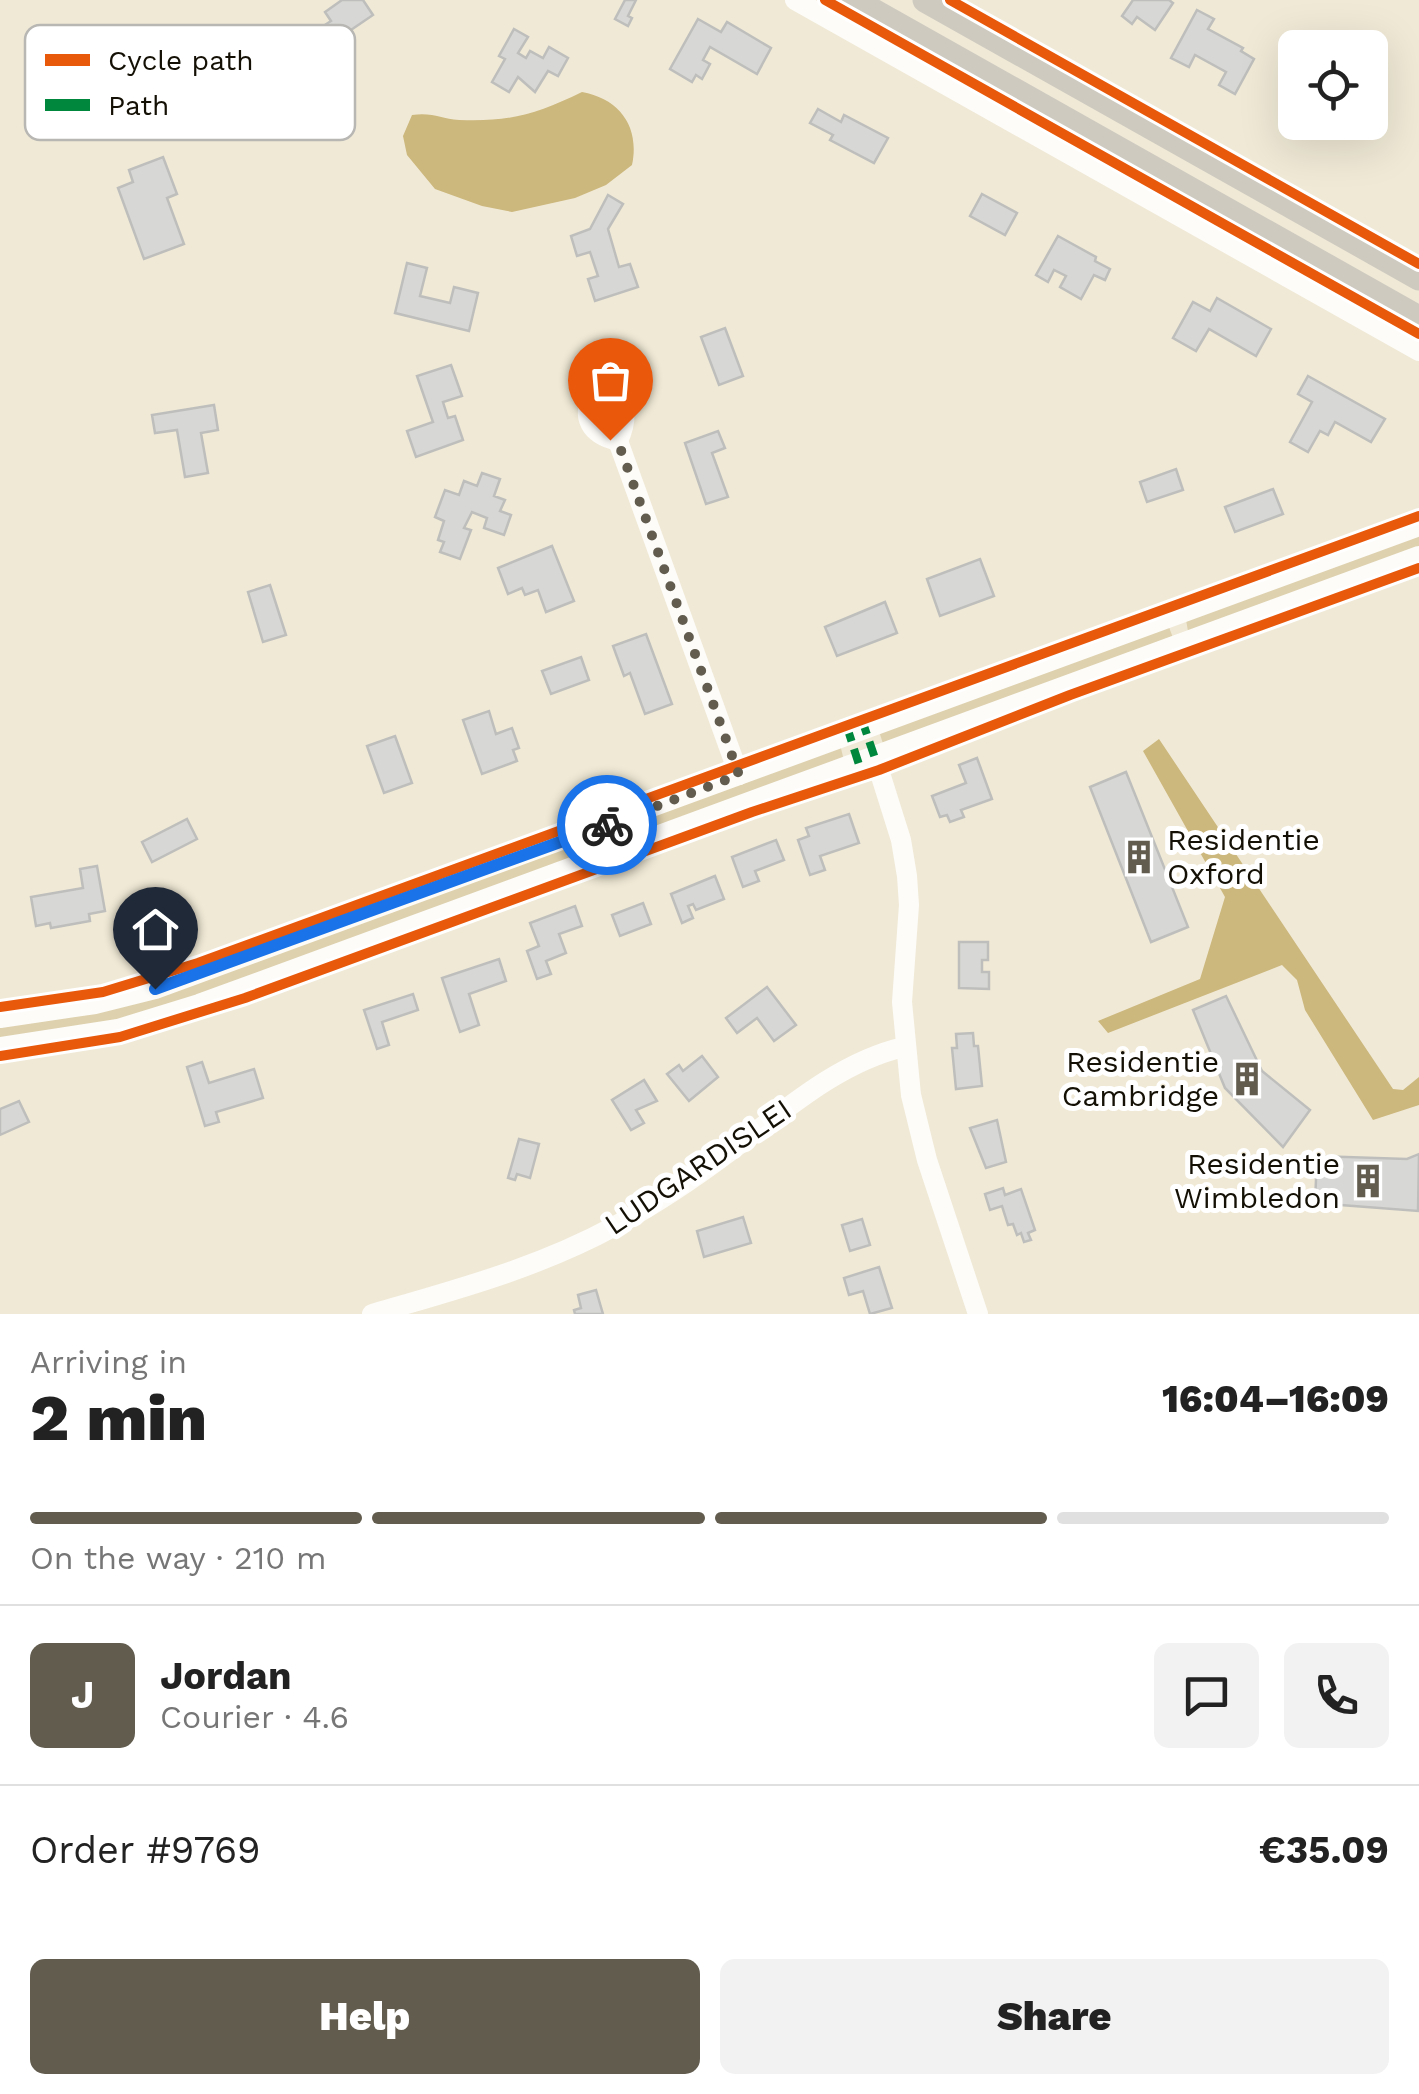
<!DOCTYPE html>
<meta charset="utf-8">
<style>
body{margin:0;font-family:"Work Sans",sans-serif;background:#f2f2f2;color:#222;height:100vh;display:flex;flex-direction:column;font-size:38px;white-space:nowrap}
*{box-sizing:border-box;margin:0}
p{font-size:32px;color:#767676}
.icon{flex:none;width:55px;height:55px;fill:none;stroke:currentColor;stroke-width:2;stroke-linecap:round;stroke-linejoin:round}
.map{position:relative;height:1314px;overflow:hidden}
.details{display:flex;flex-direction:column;background:#fff;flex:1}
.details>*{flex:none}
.fabs{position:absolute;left:1278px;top:30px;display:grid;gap:20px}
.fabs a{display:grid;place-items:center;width:110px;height:110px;border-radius:15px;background:#fff;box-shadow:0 10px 40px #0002;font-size:50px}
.pin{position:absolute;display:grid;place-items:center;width:85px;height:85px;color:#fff;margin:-102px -42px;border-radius:50% 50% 50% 0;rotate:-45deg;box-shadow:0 0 10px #0007}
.pin .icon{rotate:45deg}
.courier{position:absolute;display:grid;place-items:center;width:100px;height:100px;margin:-50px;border:8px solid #1a73e8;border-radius:50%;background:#fff;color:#222;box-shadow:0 2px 12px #0007}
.summary em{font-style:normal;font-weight:800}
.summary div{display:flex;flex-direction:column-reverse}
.summary{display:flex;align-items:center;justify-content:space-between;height:170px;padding:0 30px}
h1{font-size:65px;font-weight:800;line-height:75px}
.bar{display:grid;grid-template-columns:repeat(4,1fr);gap:15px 10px;align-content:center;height:120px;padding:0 30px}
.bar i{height:12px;border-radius:8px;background:#e0e0e0}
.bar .current{background:#615c4e}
.bar p{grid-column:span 4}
.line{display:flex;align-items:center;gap:25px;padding:0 30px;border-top:2px solid #e0e0e0}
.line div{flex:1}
.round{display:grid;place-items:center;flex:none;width:105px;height:105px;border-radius:15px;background:#f2f2f2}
.primary-button{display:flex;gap:20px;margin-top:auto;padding:20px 30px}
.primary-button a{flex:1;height:115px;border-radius:15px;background:#615c4e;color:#fff;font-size:40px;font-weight:800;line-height:115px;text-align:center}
.primary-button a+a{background:#f2f2f2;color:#222}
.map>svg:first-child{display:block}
.green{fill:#ded1ae}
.water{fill:#ccb77c}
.building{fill:#d7d8d5;stroke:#bebfbc;stroke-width:2.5}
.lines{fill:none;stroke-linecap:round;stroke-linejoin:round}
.minor{stroke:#fdfcf9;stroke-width:20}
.major{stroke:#cecac0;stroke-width:25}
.quiet{stroke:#00873e;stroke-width:8;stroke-dasharray:15 8;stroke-linecap:butt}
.cycleway-casing{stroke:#fff;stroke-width:16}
.cycleway{stroke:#e8590c;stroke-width:10}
.done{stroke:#615c4e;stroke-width:10;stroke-dasharray:0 18}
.route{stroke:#1a73e8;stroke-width:12}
.labels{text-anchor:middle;stroke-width:10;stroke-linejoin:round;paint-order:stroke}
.poi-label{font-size:30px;fill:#141005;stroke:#fff;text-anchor:end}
.street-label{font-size:30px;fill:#141005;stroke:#fff}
.key{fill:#fff;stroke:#b8b7b4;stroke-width:2.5}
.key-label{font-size:28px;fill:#141005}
</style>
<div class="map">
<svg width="1419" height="1314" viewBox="0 0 1419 1314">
<rect width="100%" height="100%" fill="#f0e9d6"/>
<g class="green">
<polygon points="1419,532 1419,551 1188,631 1186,620"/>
<polygon points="1169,627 1173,638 884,747 879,731"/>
<polygon points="840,744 844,761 591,850 591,839"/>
<polygon points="568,845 574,846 576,857 155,1013 102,1025 0,1039 0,1026 99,1010"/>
</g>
<g class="water">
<path d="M582,92C620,99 640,127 632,165L606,185L575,198L512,212L482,206L435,189L407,155L403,136L412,115C433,112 441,119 459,120C510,122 537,114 582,92Z"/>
<polygon points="1159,739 1393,1089 1403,1090 1419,1077 1419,1105 1373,1120 1305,1010 1297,980 1282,965 1108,1033 1098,1021 1200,979 1225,897 1143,751"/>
</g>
<g class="building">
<polygon points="342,0 363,0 373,15 342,36 340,33 325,42 317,30 331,21 325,12"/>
<polygon points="625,0 636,0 628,16 632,18 628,26 615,19"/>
<polygon points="1133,0 1169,0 1173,3 1155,30 1137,17 1132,24 1122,16"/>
<polygon points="1197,10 1214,19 1208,29 1243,48 1241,51 1254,59 1235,94 1219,85 1226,72 1195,55 1189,67 1171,58"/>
<polygon points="698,19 721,32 727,22 771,48 757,74 710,47 703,60 710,64 702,79 696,75 692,82 670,69"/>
<polygon points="514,29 528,37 518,53 526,58 530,51 543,58 549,47 568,58 558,76 548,71 535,92 518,77 509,92 492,82 505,59 499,56"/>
<polygon points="1370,105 1381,113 1363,135 1347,122 1370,122"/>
<polygon points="818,109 841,122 844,115 888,138 874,163 830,140 833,135 810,123"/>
<polygon points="163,157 177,194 167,198 184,244 144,259 118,188 133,182 129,170"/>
<polygon points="982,194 1017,213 1005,235 970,216"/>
<polygon points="608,195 623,204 608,229 619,267 630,264 638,287 595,301 588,279 598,276 590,252 577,256 571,236 590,229"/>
<polygon points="1058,236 1096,257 1095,261 1110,269 1105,280 1094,275 1081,299 1060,287 1066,276 1054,270 1048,282 1036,275"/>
<polygon points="407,263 427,268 420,296 450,303 454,287 478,293 469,331 395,313"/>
<polygon points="1217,298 1271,329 1256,356 1209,329 1196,351 1173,338 1193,302 1210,311"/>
<polygon points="725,328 743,376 719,385 701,337"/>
<polygon points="451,365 462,396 443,402 448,418 455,416 463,440 416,457 407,431 433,422 417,376"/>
<polygon points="1308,376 1385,419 1371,442 1335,422 1328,435 1320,431 1308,452 1290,442 1312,402 1298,394"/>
<polygon points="214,405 218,430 201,433 208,473 185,477 177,430 155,433 152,415"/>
<polygon points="718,431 725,448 712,453 728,497 706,504 685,443"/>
<polygon points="1176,469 1183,490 1147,502 1140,482"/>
<polygon points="482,473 500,479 494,496 505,500 500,511 511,515 504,535 484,528 487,518 472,512 464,528 471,530 460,559 440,552 444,542 438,540 444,521 435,517 445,490 459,495 464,481 477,486"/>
<polygon points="1273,489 1283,514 1235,532 1225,507"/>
<polygon points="552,546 574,601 546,612 538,590 525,595 522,588 508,594 498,568"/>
<polygon points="980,559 994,596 940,616 927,579"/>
<polygon points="270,585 286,635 263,642 248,592"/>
<polygon points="885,602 897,633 837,656 825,627"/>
<polygon points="646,634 672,704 645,714 630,673 624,676 613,646"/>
<polygon points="581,657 589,680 551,694 542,671"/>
<polygon points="489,711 496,734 512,728 519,748 513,750 517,761 482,774 463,720"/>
<polygon points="395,736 412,783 384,793 367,746"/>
<polygon points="977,758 992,799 961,810 964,817 950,822 947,815 940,817 932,796 966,783 959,765"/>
<polygon points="1126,772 1188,927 1151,942 1090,787"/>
<polygon points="849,814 859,843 820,856 825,870 810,875 798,840 809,836 806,828"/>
<polygon points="187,819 197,839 152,862 142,842"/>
<polygon points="776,840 784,860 755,871 759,881 743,887 732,857"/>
<polygon points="97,866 105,911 89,914 90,921 51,928 50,923 36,926 31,897 83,888 80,869"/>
<polygon points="715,876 724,899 696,910 693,904 688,906 693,918 682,923 671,894"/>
<polygon points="643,903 651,924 620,936 612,915"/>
<polygon points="575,906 582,926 559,934 566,953 546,961 551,974 537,979 527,951 539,946 530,923"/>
<polygon points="959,942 988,942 988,960 982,960 982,972 989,972 989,989 959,988"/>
<polygon points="499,959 506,981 469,994 479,1025 460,1032 442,978"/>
<polygon points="767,987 796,1025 774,1041 757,1018 737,1033 726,1018"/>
<polygon points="413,994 418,1010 382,1022 389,1045 377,1049 364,1010"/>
<polygon points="1226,996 1262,1071 1310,1110 1283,1147 1225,1088 1193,1010"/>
<polygon points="973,1033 974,1046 978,1046 982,1086 956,1089 952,1048 957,1048 956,1034"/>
<polygon points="702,1056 718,1077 689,1101 667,1074 679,1065 683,1071"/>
<polygon points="202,1062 209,1083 254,1069 263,1098 216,1112 219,1122 205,1126 187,1067"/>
<polygon points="644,1080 657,1101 636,1110 644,1123 631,1130 612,1100"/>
<polygon points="19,1101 29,1122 0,1135 0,1109"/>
<polygon points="997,1120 1006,1162 986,1168 970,1128"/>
<polygon points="519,1139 539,1144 530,1178 517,1174 515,1180 508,1178"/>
<polygon points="1419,1154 1418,1211 1315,1203 1317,1156 1407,1159"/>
<polygon points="1003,1188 1005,1195 1021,1189 1035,1230 1028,1233 1031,1240 1024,1242 1021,1233 1017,1235 1013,1224 1008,1225 1002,1206 990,1210 985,1194"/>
<polygon points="743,1217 751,1243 704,1257 697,1231"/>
<polygon points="862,1219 870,1245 850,1251 842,1225"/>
<polygon points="879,1267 892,1308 870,1314 863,1291 849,1295 844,1278"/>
<polygon points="596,1290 603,1314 575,1314 574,1310 581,1308 578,1295"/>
</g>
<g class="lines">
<g class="minor">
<polyline points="795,0 1419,351"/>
<path d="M605,390L616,391C628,407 626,424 618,441C591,435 580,418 594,393Z"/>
<polyline points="618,441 739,775"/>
<polyline points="879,770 901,840 907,876 909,905 902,1002 911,1095 927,1160 978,1314"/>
<polyline points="0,1018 95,1004 155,989 1419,526"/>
<polyline points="0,1047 118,1029 199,1004 1419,556"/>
<path d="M372,1314C455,1290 538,1268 615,1226C654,1205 693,1179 729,1152C783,1112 838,1062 904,1047"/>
</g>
<g class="major">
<polyline points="854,0 1419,318"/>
<polyline points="925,0 1419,278"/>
</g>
<g class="quiet">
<polyline points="862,720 879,770"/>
<polyline points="847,727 862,774"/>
</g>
<g class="cycleway-casing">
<g id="cycleway">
<polyline points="825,0 1419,334"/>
<polyline points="950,0 1419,264"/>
<polyline points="0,1007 103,992 198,963 1419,516"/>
<polyline points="0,1056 120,1037 245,998 752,812 879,770 1070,695 1419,568"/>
</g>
</g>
<use href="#cycleway" class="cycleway"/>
</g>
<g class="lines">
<polyline class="done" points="607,825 739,775 618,442 610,440"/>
<polyline class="route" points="155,989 607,825"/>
</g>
<defs>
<g id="building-bare" transform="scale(2.7)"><path d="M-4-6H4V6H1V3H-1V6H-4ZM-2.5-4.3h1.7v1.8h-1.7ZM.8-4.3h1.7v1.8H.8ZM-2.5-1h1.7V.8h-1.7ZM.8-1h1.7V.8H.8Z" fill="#615c4e" stroke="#fff" stroke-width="2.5" paint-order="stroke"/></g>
</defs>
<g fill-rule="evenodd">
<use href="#building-bare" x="1139" y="857"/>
<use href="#building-bare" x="1247" y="1079"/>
<use href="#building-bare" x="1368" y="1181"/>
</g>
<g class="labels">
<g class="poi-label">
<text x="1167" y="850" text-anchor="start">Residentie<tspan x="1167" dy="34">Oxford</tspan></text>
<text x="1219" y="1072">Residentie<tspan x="1219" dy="34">Cambridge</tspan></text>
<text x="1340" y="1174">Residentie<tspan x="1340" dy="34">Wimbledon</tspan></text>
</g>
<g class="street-label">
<text transform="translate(698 1167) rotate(-34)" y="10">LUDGARDISLEI</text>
</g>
</g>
<rect x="25" y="25" width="330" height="115" rx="15" class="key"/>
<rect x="45" y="54" width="45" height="12" fill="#e8590c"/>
<rect x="45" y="99" width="45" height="12" fill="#00873e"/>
<g class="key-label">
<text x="108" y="70">Cycle path</text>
<text x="108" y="115">Path</text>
</g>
</svg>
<div class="fabs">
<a><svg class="icon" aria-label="locate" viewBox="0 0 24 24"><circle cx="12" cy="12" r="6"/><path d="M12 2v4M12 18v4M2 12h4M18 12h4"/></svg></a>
</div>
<div class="pin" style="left:610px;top:440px;background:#ea580c"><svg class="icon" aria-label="bag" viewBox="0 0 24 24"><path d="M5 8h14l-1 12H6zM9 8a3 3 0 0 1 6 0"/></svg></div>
<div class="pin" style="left:155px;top:989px;background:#1f2937"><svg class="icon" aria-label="home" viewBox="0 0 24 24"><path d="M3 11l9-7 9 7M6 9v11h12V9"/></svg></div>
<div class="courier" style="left:607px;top:825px"><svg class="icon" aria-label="bike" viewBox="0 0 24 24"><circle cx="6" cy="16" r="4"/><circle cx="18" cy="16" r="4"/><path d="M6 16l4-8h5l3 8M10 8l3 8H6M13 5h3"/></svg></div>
</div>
<section class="details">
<div class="summary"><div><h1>2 min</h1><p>Arriving in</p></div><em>16:04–16:09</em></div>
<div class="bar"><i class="current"></i><i class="current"></i><i class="current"></i><i></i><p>On the way · 210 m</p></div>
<div class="line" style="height:180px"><b class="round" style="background:#615c4e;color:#fff">J</b><div><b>Jordan</b><p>Courier · 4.6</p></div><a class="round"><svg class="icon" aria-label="chat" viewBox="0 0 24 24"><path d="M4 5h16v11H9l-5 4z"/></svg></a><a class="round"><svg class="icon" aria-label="phone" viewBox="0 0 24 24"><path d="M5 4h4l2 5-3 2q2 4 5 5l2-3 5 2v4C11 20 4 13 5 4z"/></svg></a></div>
<div class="line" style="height:130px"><div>Order #9769</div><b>€35.09</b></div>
<div class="primary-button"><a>Help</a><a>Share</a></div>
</section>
